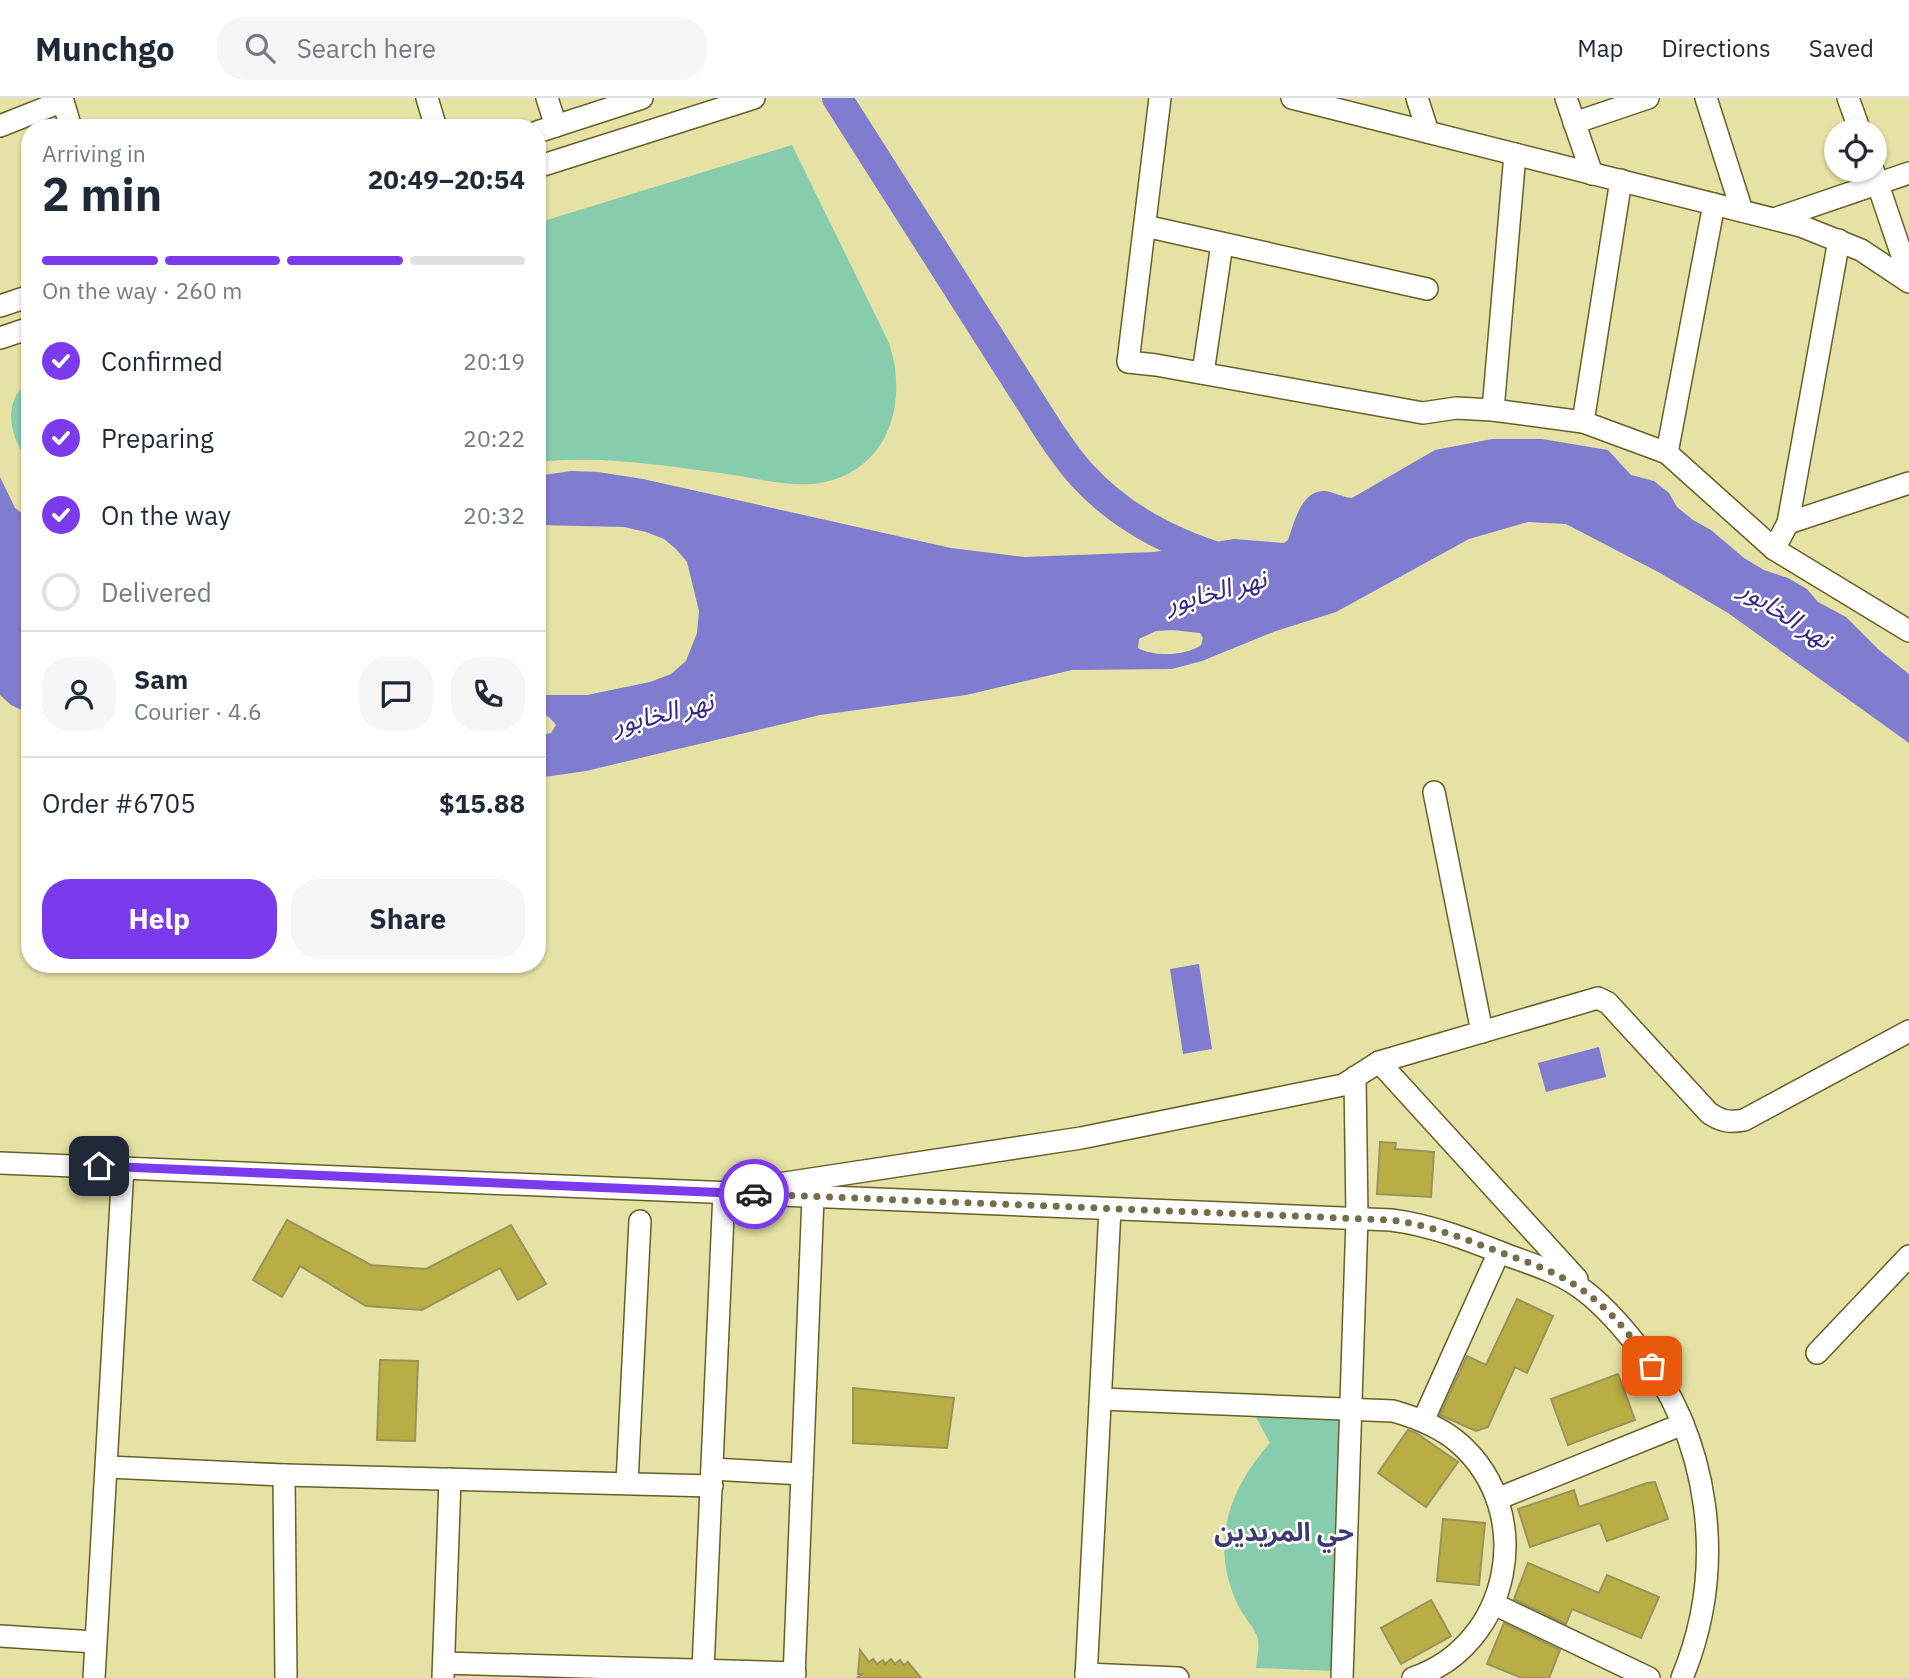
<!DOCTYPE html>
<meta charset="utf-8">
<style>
body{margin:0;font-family:"IBM Plex Sans","Noto Sans Arabic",sans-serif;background:#f6f6f7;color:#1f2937;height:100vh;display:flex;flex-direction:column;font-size:26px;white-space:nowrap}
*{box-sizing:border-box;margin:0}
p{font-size:23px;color:#747a83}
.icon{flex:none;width:38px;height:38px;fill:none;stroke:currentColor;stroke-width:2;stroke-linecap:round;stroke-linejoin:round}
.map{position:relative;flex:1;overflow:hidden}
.side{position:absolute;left:21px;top:21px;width:525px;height:854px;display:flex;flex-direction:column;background:#fff;border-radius:28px;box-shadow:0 2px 5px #0004}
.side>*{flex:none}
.buttons{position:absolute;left:1824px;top:21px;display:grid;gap:14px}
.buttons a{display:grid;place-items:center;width:63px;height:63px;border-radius:50%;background:#fff;box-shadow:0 2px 5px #0004;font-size:35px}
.pin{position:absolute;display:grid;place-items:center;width:60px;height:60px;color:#fff;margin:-30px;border-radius:14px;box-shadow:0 4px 10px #0006}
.courier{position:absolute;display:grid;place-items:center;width:70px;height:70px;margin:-35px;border:5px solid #7c3aed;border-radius:50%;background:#fff;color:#222;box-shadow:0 2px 9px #0007}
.head em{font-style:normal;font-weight:700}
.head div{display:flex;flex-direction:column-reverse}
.head{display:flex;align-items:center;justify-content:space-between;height:119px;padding:0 21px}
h1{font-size:46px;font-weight:700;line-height:52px}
.bar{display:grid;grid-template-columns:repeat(4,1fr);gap:10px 7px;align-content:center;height:84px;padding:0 21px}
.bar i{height:9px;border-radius:5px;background:#e0e1e3}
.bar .current{background:#7c3aed}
.bar p{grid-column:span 4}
.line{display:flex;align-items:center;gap:18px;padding:0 21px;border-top:2px solid #e0e1e3}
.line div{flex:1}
.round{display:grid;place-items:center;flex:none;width:74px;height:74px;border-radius:28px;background:#f6f6f7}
ol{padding:0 21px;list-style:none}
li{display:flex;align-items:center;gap:21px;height:77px}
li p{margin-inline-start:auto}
li .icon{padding:7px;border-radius:50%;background:#7c3aed;color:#fff;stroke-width:4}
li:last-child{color:#747a83}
li i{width:38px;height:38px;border:4px solid #e0e1e3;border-radius:50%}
.button{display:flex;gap:14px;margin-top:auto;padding:14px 21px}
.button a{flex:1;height:80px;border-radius:28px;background:#7c3aed;color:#fff;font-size:28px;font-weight:700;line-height:80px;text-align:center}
.button a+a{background:#f6f6f7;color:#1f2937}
header{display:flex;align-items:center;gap:42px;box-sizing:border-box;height:98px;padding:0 35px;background:#fff;border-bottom:2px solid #e0e1e3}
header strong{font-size:33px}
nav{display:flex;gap:38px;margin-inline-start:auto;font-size:24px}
.search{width:490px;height:63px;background:#f6f6f7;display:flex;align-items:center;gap:18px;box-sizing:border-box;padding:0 24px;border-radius:28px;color:#747a83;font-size:26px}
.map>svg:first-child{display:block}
.green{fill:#87ccac}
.water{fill:#807dd1;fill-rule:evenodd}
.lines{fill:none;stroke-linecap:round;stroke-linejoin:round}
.river{stroke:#807dd1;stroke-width:30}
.building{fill:#b8ae45;stroke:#9a945b;stroke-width:2}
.minor-casing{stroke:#666027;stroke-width:24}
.minor{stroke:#fff;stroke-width:21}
.done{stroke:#726f4a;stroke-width:7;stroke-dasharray:0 12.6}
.route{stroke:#7c3aed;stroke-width:9}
.labels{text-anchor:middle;stroke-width:5;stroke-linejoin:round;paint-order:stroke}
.water-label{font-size:26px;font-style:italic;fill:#39268a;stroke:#fffff9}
.neighbourhood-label{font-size:26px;font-weight:bold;fill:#3e3976;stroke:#fffff9}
</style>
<header>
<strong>Munchgo</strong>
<div class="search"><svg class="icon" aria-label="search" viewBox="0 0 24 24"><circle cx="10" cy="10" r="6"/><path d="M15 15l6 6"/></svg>Search here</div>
<nav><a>Map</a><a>Directions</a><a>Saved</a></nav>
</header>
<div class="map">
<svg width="1909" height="1580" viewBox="0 0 1909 1580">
<rect width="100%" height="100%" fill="#e6e1a4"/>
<g class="green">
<path d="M792,47L889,245C910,308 886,378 813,386C787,388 759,381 734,377C668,368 604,357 537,364V125Z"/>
<path d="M30,283V367C10,340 0,303 30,283Z"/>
<path d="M1256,1319L1344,1321L1335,1573L1256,1570C1257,1561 1260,1546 1257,1538C1253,1527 1242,1517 1237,1505C1210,1446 1228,1392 1270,1345Z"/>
</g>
<g class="water">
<path d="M1492,341H1542L1608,352L1631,377L1654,383L1669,395L1677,409L1693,422L1711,432L1744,460L1764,472L1788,480L1807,491L1818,504L1846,519L1879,552L1909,576V645L1728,515L1660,475L1566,426L1528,424L1469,441L1336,514L1276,533L1202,563L1172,571L1072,572L966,597L820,617L586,673L537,680V638L551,635L556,627L549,619L537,616V597H587L650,584L671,576L686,563L697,535L699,513L687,464L676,451L664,441L646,434L624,429L537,427V378L571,373L598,374L643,381L951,450L1025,459L1154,454L1234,441L1284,445L1288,442C1294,426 1301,392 1324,393C1332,393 1341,399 1352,400L1435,352ZM1172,532L1200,535L1203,540L1201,547C1186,558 1154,559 1138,550L1139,541L1156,533Z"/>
<polygon points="0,379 15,410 30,421 30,616 11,607 0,597"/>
<polygon points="1199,866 1212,951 1183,956 1170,871"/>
<polygon points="1599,949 1606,979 1546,994 1538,965"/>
</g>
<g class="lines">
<path class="river" d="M837,0L1049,333C1059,348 1070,364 1082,377C1120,419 1173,446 1227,462"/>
</g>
<g class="building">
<polygon points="1380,1044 1396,1045 1395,1051 1434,1054 1431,1099 1377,1096"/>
<polygon points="287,1122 371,1167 426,1171 511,1127 546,1186 518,1202 500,1170 422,1212 366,1208 300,1168 282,1199 253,1182"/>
<polygon points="1517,1201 1553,1218 1527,1275 1515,1269 1488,1329 1476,1333 1440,1317 1467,1258 1486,1267"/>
<polygon points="380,1262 418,1263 415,1343 377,1342"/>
<polygon points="1618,1276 1635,1322 1568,1347 1551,1301"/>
<polygon points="853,1290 954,1300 947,1350 853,1345"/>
<polygon points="1408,1332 1416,1335 1458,1364 1426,1409 1378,1375"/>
<polygon points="1655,1384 1668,1421 1607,1443 1600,1425 1530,1449 1518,1411 1574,1392 1579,1409 1647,1385"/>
<polygon points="1443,1421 1485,1425 1479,1487 1437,1483"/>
<polygon points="1528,1465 1599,1495 1607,1477 1659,1499 1641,1540 1572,1511 1566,1526 1514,1501"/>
<polygon points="1431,1502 1451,1538 1401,1566 1381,1530"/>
<polygon points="1504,1525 1560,1552 1549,1580 1522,1580 1487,1566"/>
<polygon points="860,1552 869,1564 873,1561 877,1566 883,1562 885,1566 891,1561 895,1566 900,1562 904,1567 908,1564 921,1580 857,1580 862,1576 858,1576"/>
</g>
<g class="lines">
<g class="minor-casing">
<g id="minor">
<polyline points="62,0 71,30"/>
<polyline points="427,0 436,30"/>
<polyline points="547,0 556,28"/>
<polyline points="1160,0 1128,264 1156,267 1423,315 1456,310 1493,312 1583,324 1667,355 1774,451 1909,533"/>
<polyline points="1292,0 1801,128 1861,152 1909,184"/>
<polyline points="1417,0 1428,34"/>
<polyline points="1566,0 1592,76"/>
<polyline points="1706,0 1742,113"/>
<polyline points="1848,0 1860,33"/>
<polyline points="1574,25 1648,0"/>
<polyline points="0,28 63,3"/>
<polyline points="537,34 642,0"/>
<polyline points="537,69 754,0"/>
<polyline points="1873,72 1909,178"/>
<polyline points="1774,121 1909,75"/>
<polyline points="1145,128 1427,191"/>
<polyline points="0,208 30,198"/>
<polyline points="0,240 30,230"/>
<polyline points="1203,275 1222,146"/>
<polyline points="1493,312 1515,56"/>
<polyline points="1583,324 1621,82"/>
<polyline points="1667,355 1714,106"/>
<polyline points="1788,425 1909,385"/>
<polyline points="1774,451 1788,425 1839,142"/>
<polyline points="1434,694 1482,934"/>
<polyline points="1379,964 1577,1181"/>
<path d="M0,1065L1391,1122C1431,1127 1469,1142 1507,1157C1531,1166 1558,1174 1579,1189C1601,1204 1619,1225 1635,1245C1711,1339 1728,1469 1682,1580"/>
<path d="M772,1087L1081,1040L1343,987L1379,964L1598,900L1608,905L1709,1015C1721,1023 1729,1025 1744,1022L1909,933"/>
<polyline points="1817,1255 1909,1158"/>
<path d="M1101,1301L1393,1313C1418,1320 1441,1329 1460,1346C1537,1415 1511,1547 1413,1580"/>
<polyline points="1423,1323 1499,1154"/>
<polyline points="108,1369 284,1377 712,1388"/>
<polyline points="712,1371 802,1376"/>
<polyline points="284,1377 286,1580"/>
<polyline points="627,1385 640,1123"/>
<polyline points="1497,1401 1683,1326"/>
<polyline points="1494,1506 1649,1580"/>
<polyline points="0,1538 95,1544"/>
<polyline points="444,1565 795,1575"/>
<polyline points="703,1572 724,1094 736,1093"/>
<polyline points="1086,1576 1178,1580"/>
<polyline points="94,1580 123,1069"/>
<polyline points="443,1580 450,1381"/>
<polyline points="794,1580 813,1099"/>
<polyline points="1086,1580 1110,1111"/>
<polyline points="1342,1580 1357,1120 1355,979"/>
</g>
</g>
<use href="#minor" class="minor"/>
</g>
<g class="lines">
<path class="done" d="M754,1096L1391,1122C1431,1127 1467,1142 1505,1156C1530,1165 1556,1174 1578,1189C1607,1208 1633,1239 1652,1268"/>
<polyline class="route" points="99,1068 754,1096"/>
</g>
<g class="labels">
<g class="water-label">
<text transform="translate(1216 493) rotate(-15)" y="9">نهر الخابور</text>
<text transform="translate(1786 516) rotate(33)" y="9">نهر الخابور</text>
<text transform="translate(663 615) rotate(-14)" y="9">نهر الخابور</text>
</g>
<g class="neighbourhood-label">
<text x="1284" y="1443">حي المريدين</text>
</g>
</g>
</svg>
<div class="buttons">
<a><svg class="icon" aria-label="locate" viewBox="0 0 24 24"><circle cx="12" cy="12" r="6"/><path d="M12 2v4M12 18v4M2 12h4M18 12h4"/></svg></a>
</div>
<div class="pin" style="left:1652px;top:1268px;background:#ea580c"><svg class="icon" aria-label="bag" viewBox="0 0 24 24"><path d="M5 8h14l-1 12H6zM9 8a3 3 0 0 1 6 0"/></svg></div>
<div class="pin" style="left:99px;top:1068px;background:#1f2937"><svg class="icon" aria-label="home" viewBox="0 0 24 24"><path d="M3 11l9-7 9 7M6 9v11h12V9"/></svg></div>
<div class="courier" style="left:754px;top:1096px"><svg class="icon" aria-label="car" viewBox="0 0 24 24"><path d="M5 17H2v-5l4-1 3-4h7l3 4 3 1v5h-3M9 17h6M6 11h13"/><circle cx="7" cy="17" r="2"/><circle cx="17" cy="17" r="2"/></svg></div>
<section class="side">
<div class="head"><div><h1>2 min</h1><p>Arriving in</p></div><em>20:49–20:54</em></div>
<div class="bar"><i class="current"></i><i class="current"></i><i class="current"></i><i></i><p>On the way · 260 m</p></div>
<ol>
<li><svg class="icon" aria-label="check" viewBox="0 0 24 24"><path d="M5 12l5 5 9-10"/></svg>Confirmed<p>20:19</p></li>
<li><svg class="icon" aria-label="check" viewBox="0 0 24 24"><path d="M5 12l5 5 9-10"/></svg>Preparing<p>20:22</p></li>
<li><svg class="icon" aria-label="check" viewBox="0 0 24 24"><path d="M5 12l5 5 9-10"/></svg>On the way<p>20:32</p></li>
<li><i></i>Delivered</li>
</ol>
<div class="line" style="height:126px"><a class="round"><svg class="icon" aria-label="person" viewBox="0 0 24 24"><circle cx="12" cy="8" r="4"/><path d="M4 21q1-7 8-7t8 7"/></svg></a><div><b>Sam</b><p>Courier · 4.6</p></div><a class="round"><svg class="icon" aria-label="chat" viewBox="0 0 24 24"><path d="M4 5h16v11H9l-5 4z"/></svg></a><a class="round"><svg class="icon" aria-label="phone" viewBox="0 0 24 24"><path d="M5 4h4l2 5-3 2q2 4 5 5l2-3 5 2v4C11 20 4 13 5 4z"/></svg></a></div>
<div class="line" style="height:91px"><div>Order #6705</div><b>$15.88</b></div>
<div class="button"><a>Help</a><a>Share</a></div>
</section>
</div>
